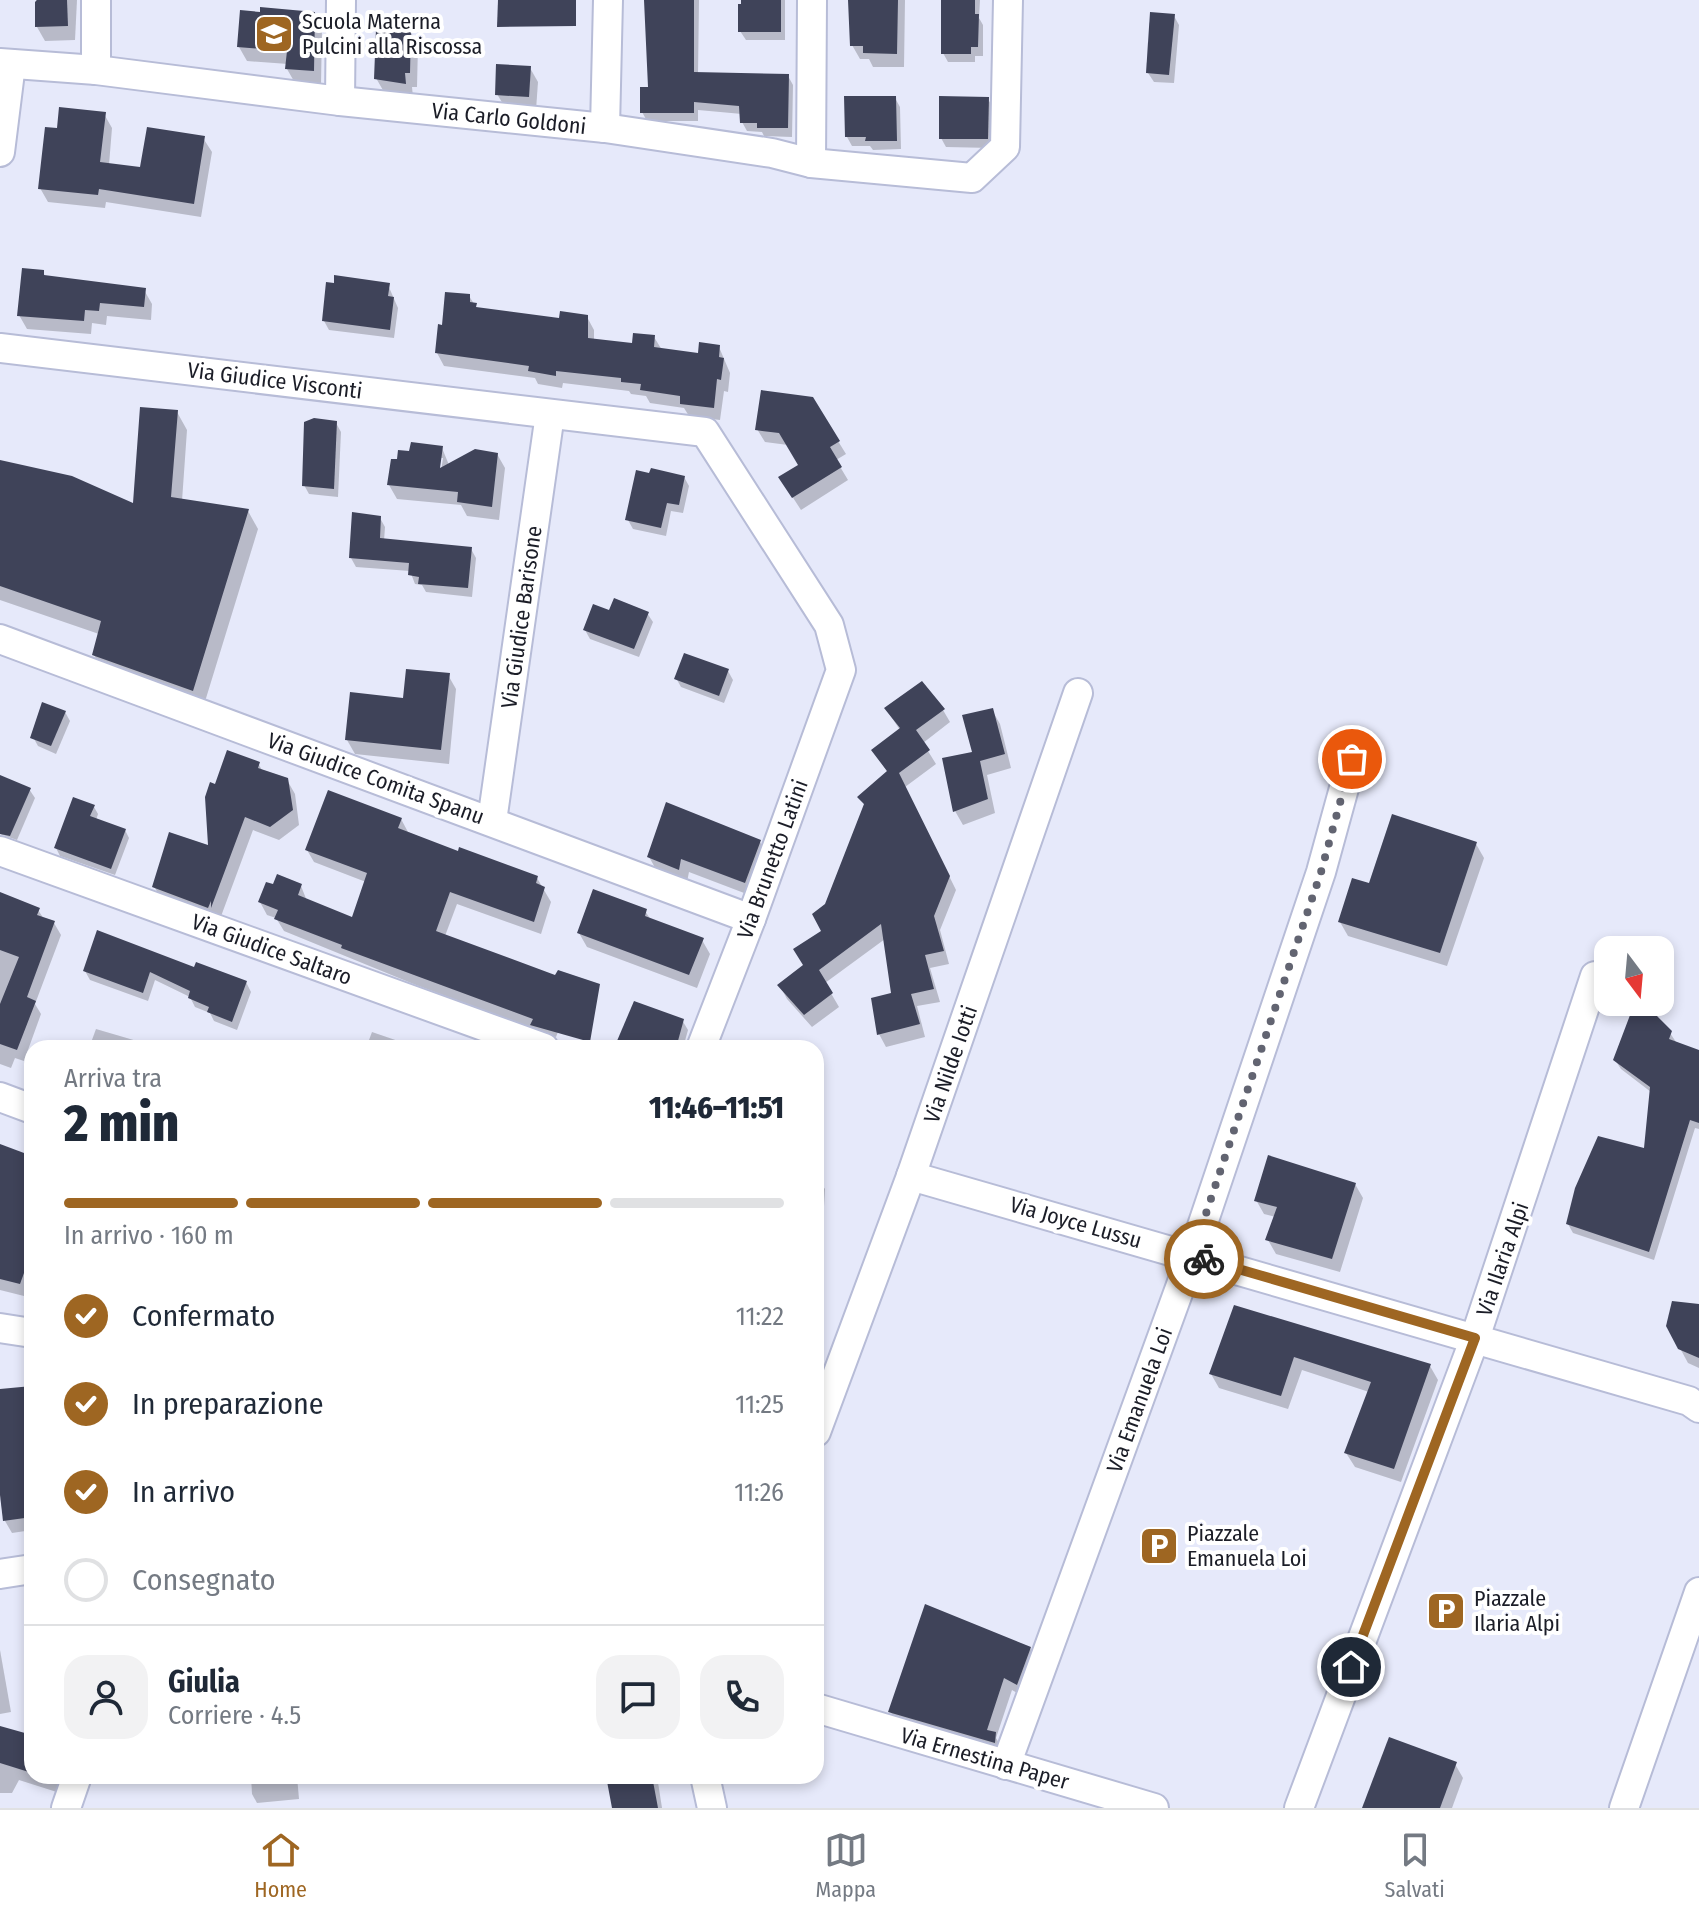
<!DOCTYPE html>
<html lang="it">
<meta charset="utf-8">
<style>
body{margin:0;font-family:"Fira Sans Condensed",sans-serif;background:#f2f2f3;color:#1f2937;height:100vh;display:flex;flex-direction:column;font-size:30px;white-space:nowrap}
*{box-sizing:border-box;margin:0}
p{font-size:26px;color:#747a83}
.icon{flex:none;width:44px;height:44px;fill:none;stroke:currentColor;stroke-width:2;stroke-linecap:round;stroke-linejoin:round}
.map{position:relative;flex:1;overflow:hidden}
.sheet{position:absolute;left:24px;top:1040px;width:800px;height:744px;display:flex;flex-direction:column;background:#fff;border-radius:24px;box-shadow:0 4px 12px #0003}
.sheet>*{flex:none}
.needle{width:52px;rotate:164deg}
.controls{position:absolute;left:1594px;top:936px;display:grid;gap:16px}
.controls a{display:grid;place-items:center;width:80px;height:80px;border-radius:16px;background:#fff;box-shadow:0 4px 12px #0003;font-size:40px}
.pin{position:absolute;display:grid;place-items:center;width:68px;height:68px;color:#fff;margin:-34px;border:4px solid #fff;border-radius:50%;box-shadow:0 2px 8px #0007}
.courier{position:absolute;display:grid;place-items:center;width:80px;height:80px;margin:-40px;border:6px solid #9e6622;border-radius:50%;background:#fff;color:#222;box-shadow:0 2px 10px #0007}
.head em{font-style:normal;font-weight:800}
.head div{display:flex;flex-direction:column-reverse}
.head{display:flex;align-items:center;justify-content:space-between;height:136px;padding:0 40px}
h1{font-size:52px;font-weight:800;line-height:60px}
.bar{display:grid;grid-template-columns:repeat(4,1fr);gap:12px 8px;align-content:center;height:96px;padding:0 40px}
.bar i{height:10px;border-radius:6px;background:#e0e1e3}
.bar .active{background:#9e6622}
.bar p{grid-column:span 4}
.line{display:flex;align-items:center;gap:20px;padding:0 40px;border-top:2px solid #e0e1e3}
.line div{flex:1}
.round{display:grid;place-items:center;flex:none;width:84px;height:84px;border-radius:24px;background:#f2f2f3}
ol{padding:0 40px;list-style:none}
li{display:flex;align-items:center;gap:24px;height:88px}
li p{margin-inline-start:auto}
li .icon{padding:8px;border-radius:50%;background:#9e6622;color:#fff;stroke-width:4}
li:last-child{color:#747a83}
li i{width:44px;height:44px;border:4px solid #e0e1e3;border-radius:50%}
.menu{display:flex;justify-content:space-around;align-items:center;height:112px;border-top:2px solid #e0e1e3;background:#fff;font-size:22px;color:#747a83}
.menu a{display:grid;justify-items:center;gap:4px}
.menu .active{color:#9e6622}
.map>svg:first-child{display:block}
.shadow{fill:#0003;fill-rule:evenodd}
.building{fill:#3f4359}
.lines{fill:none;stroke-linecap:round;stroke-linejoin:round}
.minor-casing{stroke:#b7bcd7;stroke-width:32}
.minor{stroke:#fff;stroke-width:28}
.done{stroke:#626471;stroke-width:8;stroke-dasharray:0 14.4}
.route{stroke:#9e6622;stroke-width:10}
.labels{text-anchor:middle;stroke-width:8;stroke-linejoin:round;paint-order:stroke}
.poi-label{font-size:22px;fill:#1b1d27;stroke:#fff;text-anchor:start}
.street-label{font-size:22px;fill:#1b1d27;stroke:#fff}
</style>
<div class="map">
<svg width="1699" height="1808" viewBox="0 0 1699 1808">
<rect width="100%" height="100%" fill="#e6e9fa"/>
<g class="shadow">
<polygon points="36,0 77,0 75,40 45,41 37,27"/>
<polygon points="647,0 699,0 698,74 788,76 793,85 792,137 764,136 762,132 747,131 742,122 742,114 698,110 698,121 647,121 642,112 650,89"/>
<polygon points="743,0 785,0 785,40 746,40 740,31"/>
<polygon points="850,0 905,0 904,67 873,67 869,59 860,59 852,45"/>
<polygon points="943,0 980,0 979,18 983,25 983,56 975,56 975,62 948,62 943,53"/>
<polygon points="314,14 322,28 321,85 295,83 287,69 288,64 247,61 239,47"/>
<polygon points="1174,16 1179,25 1174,83 1154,82 1148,73"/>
<polygon points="410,31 418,45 417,87 412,87 413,97 384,92 376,78"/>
<polygon points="530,68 538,82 536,110 506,109 497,94"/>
<polygon points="895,98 900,107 901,149 873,150 870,146 852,146 847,137"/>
<polygon points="988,99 993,108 992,148 946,147 941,138"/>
<polygon points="104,114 112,128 109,165 142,169 203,138 212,152 201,217 106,202 105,208 48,202 40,188 58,130"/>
<polygon points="43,272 45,276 144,290 152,304 151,320 107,316 106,325 92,323 91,334 27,329 19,315"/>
<polygon points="388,285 398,308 394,338 329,330 324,321"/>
<polygon points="469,296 478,310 561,321 587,317 594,330 594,341 634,345 654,337 662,350 700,355 719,347 730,373 728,392 724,391 720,420 689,416 684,408 650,403 646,396 631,394 629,391 563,383 562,388 538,384 535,378 444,366 437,353 443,328"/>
<polygon points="812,399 846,454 836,460 848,480 801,510 788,490 801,466 788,445 765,442 757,429"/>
<polygon points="177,412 187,430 182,501 248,511 258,529 203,708 104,673 94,655 99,634 0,600 0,462 135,506"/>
<polygon points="336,423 341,432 338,497 309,494 304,485"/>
<path d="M442,448L449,465L497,454L505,468L499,520L467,516L461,505L397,499L389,485ZM439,458H443L440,478Z"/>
<polygon points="684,477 689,486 683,513 671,511 666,536 633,529 628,520"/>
<polygon points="380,518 385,527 384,541 471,549 476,558 472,597 426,592 422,585 415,584 410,571 356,567 351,558"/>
<polygon points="610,612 647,613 653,622 639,657 590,639 585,630"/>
<polygon points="728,671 733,680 724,703 681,687 676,678"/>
<polygon points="448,675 456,689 449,764 355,754 347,740"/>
<polygon points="886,709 943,710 950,722 923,743 936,764 905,787 956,890 940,930 949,964 930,968 940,1002 917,1006 925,1037 886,1047 879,1034 894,994 885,939 825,983 839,1007 812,1027 787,999 780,986 805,966 823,932 827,906 865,806 860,797 888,773 873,750 900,730"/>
<polygon points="992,710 1000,724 1011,768 987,775 995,813 963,825 955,811 944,760 974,754"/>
<polygon points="65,712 70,721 56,754 38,746 33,737"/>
<polygon points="258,763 263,772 287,780 295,794 299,825 279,840 253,830 220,919 162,901 154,886 210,847"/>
<polygon points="0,777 29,789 35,798 17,840 0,834"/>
<polygon points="94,807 98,814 96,820 125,830 129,838 115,875 60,856 56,848"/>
<polygon points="401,819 408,832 459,854 537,878 551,902 541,934 457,904 445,936 573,994 556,1037 416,985 284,931 276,918 267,915 260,902 301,886 307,901 353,920 366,882 314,862 307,850"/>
<polygon points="760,842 768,856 752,896 689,872 687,882 657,871 649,857"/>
<polygon points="1476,844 1484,858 1447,966 1348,936 1340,922 1370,886"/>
<polygon points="0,900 38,910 44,919 54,923 61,935 35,1004 41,1014 24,1061 15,1058 11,1068 0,1064"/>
<polygon points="645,911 651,920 702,940 710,954 697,988 587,947 579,933"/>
<polygon points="196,970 246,982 251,992 237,1030 214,1021 210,1013 195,1007 190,997 155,980 148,1001 90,980 85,971"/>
<polygon points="1637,1002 1670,1033 1676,1042 1699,1052 1699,1129 1695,1128 1654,1260 1573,1233 1568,1224 1645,1151 1651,1092 1621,1069 1615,1060"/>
<polygon points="682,1020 688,1030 683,1048 616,1048"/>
<polygon points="96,1029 154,1046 158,1048 89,1048"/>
<polygon points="372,1032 407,1044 409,1048 366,1048"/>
<polygon points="0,1146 32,1158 32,1286 28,1297 0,1290"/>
<polygon points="816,1176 825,1189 823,1224 819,1224 816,1251"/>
<polygon points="1355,1184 1363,1198 1340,1272 1276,1254 1268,1240 1276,1217 1264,1214 1256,1200"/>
<polygon points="1699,1306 1699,1368 1688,1363 1668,1326"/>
<polygon points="1236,1308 1430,1366 1438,1380 1401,1482 1355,1467 1346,1453 1369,1392 1302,1370 1288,1409 1219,1388 1211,1374"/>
<polygon points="816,1343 821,1352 816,1365"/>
<polygon points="32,1388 32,1530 12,1533 5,1521 0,1461 0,1391"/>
<polygon points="1030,1648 1037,1662 1024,1697 1012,1690 996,1738 1002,1748 1001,1755 898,1725 890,1711"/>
<polygon points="0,1650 11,1712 0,1714"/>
<polygon points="0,1728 32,1737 32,1776 72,1776 63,1794 19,1780 12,1793 0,1793"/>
<polygon points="1455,1764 1463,1778 1452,1808 1365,1808"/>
<polygon points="251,1776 297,1776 299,1799 257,1803 252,1794"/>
<polygon points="608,1776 657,1776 662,1808 614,1808"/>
</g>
<g class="building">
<polygon points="37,0 67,0 68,26 35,27 35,2"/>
<polygon points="498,0 576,0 576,26 497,27"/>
<polygon points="644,0 694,0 694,72 789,74 788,128 757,128 757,123 740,123 739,106 694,102 694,113 640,113 640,87 648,87"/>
<polygon points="741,0 781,0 781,32 738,32 738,4 741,4"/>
<polygon points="848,0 898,0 897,54 863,53 863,46 850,46"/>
<polygon points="941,0 975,0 975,14 979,14 978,47 971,47 971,54 941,54"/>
<polygon points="260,7 315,12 314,71 285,69 287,51 237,47 240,10 260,12"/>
<polygon points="1150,12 1175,14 1169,75 1146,73"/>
<polygon points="376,29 411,29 410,73 405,73 406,84 374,79"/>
<polygon points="496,64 531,66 529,97 495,95"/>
<polygon points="844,96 896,96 897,141 865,141 866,137 845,137"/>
<polygon points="939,96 989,97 988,139 939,139"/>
<polygon points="59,107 106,112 100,162 140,167 147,127 205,136 194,204 99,189 98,195 38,189 45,127 57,128"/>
<polygon points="22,268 44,270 44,275 146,288 144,307 100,303 99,311 85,310 84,321 17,316"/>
<polygon points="334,275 390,283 388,296 394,297 390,330 322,321 326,282 334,283"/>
<polygon points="445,292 470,294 470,302 477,303 476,307 559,318 560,311 588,315 588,338 632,343 633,333 655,335 654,347 698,353 699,342 720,345 719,357 724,358 721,380 717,379 714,408 680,404 680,396 640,390 641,384 621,382 621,378 556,371 556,376 528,371 529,366 435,353 438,324 442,325"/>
<polygon points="761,390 813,397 840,441 830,447 842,467 792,498 778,477 798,465 779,433 755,430"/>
<polygon points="140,407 178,410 171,497 249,509 193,691 92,655 101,621 0,586 0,460 72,476 133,503"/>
<polygon points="314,418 337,421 334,489 302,486 304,422"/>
<polygon points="411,442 443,446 440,468 475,449 498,453 492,507 457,502 458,492 387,485 391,459 397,459 398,450 409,451"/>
<polygon points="651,468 685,476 679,505 667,503 661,528 625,520 636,470 649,473"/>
<polygon points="352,512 381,516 380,538 472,547 468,588 418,584 419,577 408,575 409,563 349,558"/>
<polygon points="614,598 649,612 634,649 583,630 593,604 609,610"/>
<polygon points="684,653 729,669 719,696 674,679"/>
<polygon points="406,669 450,673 441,750 345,740 350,692 403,698"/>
<polygon points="922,681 945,709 916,730 930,750 899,773 950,876 934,916 944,951 925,955 934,989 911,994 920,1024 877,1035 871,998 891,993 881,924 819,970 833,993 804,1015 777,985 803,965 793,949 821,931 812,914 825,904 864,804 857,797 887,771 871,750 900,728 884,708"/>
<polygon points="42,702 66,711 51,746 30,738"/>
<polygon points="993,708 1005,754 980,761 988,799 953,812 942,758 972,752 962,715"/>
<polygon points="227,750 260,762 258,768 288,778 293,810 270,827 245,817 211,908 211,901 208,908 152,887 169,832 208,845 205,797 210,782 215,784"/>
<polygon points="0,775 31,788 10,836 0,834"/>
<polygon points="328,790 402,818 398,828 458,851 459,847 538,876 536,883 545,887 534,922 450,892 436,931 555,975 558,970 600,984 590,1042 530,1025 533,1019 341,948 342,945 274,919 278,910 258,902 266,882 273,884 277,874 302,884 298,895 352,917 367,873 305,850"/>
<polygon points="73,797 95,805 90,816 126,829 111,869 54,848"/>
<polygon points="666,802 761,840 745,883 681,859 679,870 647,857"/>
<polygon points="1392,814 1477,842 1440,953 1338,922 1352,878 1369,883"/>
<polygon points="593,889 647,909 645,916 704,938 689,975 577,933"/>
<polygon points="0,892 40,908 37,915 55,921 27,997 36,1001 17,1050 0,1044 0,1004 19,957 0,950"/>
<polygon points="97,930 194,967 196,962 247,981 232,1022 207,1012 209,1007 188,998 190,991 150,972 143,993 83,971"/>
<polygon points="634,1001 684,1019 676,1048 614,1048"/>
<polygon points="1635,1002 1643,1002 1672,1031 1669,1039 1699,1050 1699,1123 1690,1120 1649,1252 1566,1224 1575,1188 1598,1136 1644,1148 1650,1087 1613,1060"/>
<polygon points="0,1144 32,1156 32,1251 20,1284 0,1279"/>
<polygon points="1268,1155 1356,1183 1332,1259 1265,1240 1277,1207 1254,1201"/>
<polygon points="1672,1301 1699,1304 1699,1358 1678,1349 1666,1326"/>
<polygon points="1234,1305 1431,1364 1394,1469 1344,1453 1371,1382 1294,1357 1281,1396 1209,1374"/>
<polygon points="32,1386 32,1517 3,1521 0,1495 0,1389"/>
<polygon points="925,1604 1031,1647 1017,1685 1004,1678 987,1730 996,1732 995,1743 888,1712"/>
<polygon points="0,1726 32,1735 32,1773 0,1763"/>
<polygon points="1389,1737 1457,1762 1440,1808 1362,1808"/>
<polygon points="606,1776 652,1776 658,1808 612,1808"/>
</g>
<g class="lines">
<g class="minor-casing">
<g id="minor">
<polyline points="96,0 96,70"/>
<polyline points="0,63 96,70 340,101 605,128 772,153 811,163 972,178 1005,147 1008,0"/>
<polyline points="340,101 341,0"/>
<polyline points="605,128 608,0"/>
<polyline points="0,152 11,64"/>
<polyline points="811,163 812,0"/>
<polyline points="0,348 705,432 829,625 841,670 751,919 701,1048"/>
<polyline points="0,639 751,919"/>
<polyline points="492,821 550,414"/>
<polyline points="0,851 544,1048"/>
<polyline points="0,1097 32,1109"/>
<polyline points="911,1176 1689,1401 1699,1408"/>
<polyline points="0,1328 32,1333"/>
<polyline points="816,1432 911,1176 1078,693"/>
<polyline points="0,1574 32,1569"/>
<polyline points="816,1708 1154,1808"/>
<polyline points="1006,1765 1197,1241 1321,872 1352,759"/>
<polyline points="705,1776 712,1808"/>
<polyline points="66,1808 77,1776"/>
<polyline points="1299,1808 1475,1338 1595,976"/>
<polyline points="1624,1808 1699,1592"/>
</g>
</g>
<use href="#minor" class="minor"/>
</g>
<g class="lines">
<polyline class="done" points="1204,1259 1192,1255 1321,872 1352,759"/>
<polyline class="route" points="1204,1259 1475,1338 1351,1667"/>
</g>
<defs>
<g id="school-square" transform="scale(2)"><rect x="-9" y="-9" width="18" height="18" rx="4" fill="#9e6622" stroke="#fff"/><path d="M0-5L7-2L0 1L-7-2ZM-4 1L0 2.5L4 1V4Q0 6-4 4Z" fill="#fff"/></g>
<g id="parking-square" transform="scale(2)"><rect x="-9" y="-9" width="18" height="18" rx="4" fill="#9e6622" stroke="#fff"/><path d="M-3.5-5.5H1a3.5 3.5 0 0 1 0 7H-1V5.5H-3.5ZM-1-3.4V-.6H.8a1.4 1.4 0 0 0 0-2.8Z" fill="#fff"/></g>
</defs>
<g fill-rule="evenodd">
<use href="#school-square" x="274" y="34"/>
<use href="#parking-square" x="1159" y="1546"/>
<use href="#parking-square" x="1446" y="1611"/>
</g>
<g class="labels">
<g class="poi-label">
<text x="302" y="29">Scuola Materna<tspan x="302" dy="25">Pulcini alla Riscossa</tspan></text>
<text x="1187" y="1541">Piazzale<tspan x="1187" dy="25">Emanuela Loi</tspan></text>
<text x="1474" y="1606">Piazzale<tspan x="1474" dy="25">Ilaria Alpi</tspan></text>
</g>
<g class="street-label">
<text transform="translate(509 118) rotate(6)" y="8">Via Carlo Goldoni</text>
<text transform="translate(275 380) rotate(7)" y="8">Via Giudice Visconti</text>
<text transform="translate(521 617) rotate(-82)" y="8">Via Giudice Barisone</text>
<text transform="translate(376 778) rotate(20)" y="8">Via Giudice Comita Spanu</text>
<text transform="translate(772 859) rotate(-70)" y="8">Via Brunetto Latini</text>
<text transform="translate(272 949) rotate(20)" y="8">Via Giudice Saltaro</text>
<text transform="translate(950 1064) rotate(-71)" y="8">Via Nilde Iotti</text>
<text transform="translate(1076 1222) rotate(16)" y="8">Via Joyce Lussu</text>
<text transform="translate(1502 1259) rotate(-71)" y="8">Via Ilaria Alpi</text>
<text transform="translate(1139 1400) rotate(-70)" y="8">Via Emanuela Loi</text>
<text transform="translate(985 1758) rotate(16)" y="8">Via Ernestina Paper</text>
</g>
</g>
</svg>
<div class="controls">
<a><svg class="needle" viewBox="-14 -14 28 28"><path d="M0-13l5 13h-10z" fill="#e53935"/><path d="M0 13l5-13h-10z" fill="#747a83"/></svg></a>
</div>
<div class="pin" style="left:1352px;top:759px;background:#ea580c"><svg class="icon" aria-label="bag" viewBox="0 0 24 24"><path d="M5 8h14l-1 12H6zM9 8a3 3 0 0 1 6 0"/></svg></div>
<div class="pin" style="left:1351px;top:1667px;background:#1f2937"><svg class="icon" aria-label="home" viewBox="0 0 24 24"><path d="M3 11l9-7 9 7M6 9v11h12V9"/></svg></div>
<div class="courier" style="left:1204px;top:1259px"><svg class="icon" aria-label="bike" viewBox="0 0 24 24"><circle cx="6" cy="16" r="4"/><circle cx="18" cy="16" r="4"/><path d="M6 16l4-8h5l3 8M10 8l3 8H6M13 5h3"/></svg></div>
<section class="sheet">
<div class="head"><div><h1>2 min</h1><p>Arriva tra</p></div><em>11:46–11:51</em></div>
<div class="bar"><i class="active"></i><i class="active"></i><i class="active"></i><i></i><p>In arrivo · 160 m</p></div>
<ol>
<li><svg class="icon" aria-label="check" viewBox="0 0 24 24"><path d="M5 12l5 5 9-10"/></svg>Confermato<p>11:22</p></li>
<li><svg class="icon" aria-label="check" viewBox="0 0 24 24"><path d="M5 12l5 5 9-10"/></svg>In preparazione<p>11:25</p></li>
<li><svg class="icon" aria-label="check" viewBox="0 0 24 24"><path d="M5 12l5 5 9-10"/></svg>In arrivo<p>11:26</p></li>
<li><i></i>Consegnato</li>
</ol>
<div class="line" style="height:144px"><a class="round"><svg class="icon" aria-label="person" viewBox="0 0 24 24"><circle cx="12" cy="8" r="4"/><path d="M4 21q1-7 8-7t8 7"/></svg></a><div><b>Giulia</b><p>Corriere · 4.5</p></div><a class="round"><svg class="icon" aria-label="chat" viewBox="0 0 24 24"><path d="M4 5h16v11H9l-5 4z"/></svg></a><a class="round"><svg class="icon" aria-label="phone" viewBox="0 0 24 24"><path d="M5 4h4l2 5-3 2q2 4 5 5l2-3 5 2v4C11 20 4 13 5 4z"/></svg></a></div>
</section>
</div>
<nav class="menu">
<a class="active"><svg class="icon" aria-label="home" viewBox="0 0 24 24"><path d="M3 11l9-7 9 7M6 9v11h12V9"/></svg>Home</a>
<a><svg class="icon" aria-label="map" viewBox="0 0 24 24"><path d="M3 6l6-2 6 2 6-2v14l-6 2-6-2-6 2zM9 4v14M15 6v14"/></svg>Mappa</a>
<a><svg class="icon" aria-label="saved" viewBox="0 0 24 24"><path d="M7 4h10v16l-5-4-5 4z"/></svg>Salvati</a>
</nav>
